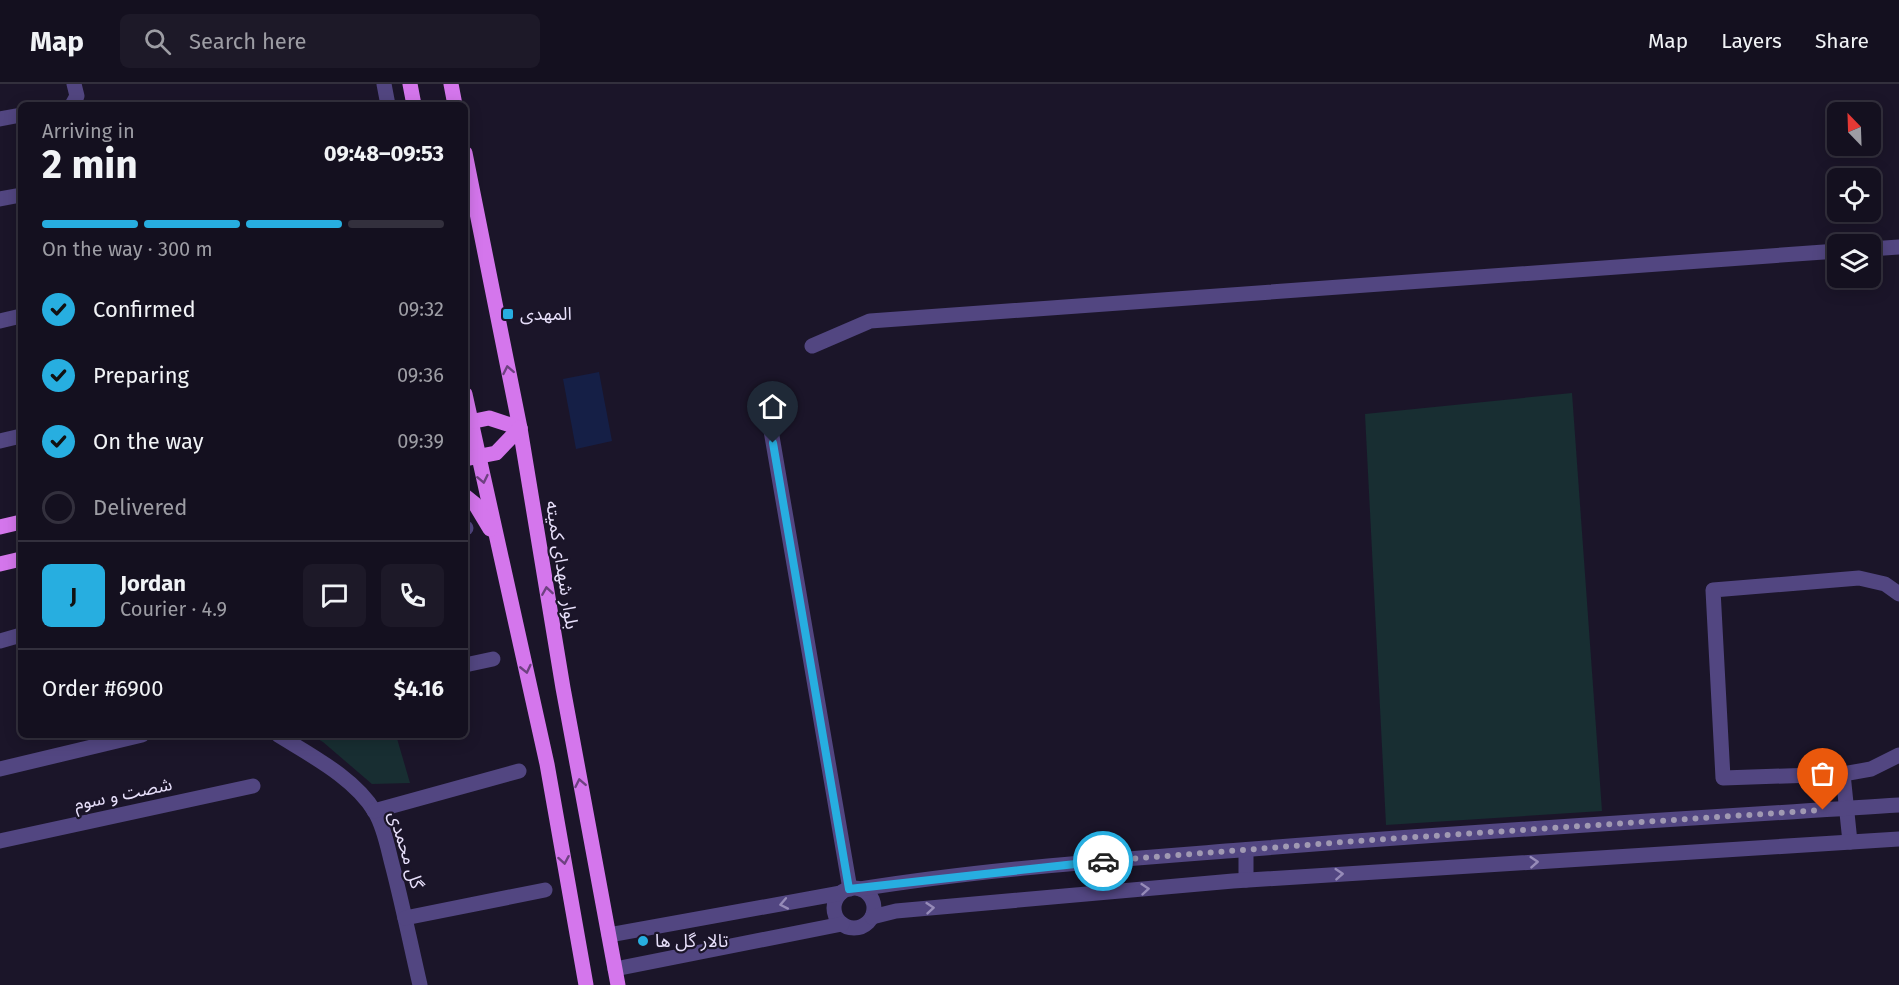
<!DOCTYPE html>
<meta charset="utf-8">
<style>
body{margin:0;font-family:"Fira Sans","Noto Sans Arabic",sans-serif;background:#1d1928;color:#f1f3f6;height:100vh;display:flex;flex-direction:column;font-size:22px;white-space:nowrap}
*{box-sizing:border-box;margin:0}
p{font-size:20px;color:#9d9da4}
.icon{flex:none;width:33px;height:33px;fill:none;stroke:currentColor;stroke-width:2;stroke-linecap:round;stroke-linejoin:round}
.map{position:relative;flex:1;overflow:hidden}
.side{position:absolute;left:18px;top:18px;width:450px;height:636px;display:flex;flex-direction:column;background:#14101f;border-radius:9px;box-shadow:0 3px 15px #0003,0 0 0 2px #33303d}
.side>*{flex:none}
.needle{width:39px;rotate:337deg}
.buttons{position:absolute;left:1827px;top:18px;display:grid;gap:12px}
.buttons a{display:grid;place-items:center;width:54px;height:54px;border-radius:9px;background:#14101f;box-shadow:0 3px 15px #0003,0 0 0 2px #33303d;font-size:30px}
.pin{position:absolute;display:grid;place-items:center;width:51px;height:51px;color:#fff;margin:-62px -26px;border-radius:50% 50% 50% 0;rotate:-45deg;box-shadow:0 0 6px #0007}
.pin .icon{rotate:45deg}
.courier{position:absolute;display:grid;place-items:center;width:60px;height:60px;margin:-30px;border:4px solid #27aee0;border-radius:50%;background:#fff;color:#222;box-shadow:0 2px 8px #0007}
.summary em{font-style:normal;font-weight:700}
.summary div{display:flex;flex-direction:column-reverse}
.summary{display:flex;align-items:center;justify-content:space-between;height:102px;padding:0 24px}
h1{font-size:39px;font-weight:700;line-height:45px}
.bar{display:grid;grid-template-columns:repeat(4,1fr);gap:9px 6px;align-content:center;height:72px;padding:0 24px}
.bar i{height:8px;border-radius:4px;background:#33303d}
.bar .current{background:#27aee0}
.bar p{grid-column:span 4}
.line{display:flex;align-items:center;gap:15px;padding:0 24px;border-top:2px solid #33303d}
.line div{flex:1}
.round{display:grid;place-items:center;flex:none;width:63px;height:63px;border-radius:9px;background:#1d1928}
ol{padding:0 24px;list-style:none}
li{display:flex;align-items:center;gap:18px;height:66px}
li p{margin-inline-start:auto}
li .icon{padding:6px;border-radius:50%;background:#27aee0;color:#111;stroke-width:4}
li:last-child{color:#9d9da4}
li i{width:33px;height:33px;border:3px solid #33303d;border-radius:50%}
header{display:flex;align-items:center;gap:36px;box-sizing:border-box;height:84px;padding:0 30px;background:#14101f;border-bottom:2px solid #33303d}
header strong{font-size:28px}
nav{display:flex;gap:33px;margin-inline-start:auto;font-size:21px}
.search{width:420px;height:54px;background:#1d1928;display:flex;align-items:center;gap:15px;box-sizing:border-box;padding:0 21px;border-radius:9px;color:#9d9da4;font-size:22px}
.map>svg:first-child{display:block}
.park{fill:#182e32}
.water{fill:#151f46}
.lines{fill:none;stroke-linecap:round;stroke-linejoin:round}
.minor{stroke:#524681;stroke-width:15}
.major{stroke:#d476ec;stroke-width:15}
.oneway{stroke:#6e4181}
.oneway2{stroke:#968bb8}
.done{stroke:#a099b2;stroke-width:6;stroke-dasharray:0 10.8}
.route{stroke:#27aee0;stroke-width:8}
.poi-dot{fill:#27aee0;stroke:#1b1529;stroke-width:2}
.labels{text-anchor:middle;stroke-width:4.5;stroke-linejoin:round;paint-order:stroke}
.poi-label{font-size:18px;fill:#e8e0fb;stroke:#1b1529;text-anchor:start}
.street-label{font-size:18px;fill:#e8e0fb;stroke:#1b1529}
</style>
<header>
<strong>Map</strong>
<div class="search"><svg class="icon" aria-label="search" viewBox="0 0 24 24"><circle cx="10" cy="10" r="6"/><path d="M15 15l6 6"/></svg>Search here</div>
<nav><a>Map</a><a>Layers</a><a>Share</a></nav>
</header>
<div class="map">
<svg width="1899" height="901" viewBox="0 0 1899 901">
<rect width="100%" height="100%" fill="#1b1529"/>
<g class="park">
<polygon points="1572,309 1602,727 1386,741 1365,330"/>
<polygon points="311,651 396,651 410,699 372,700 323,658"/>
</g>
<polygon class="water" points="599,288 612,357 576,365 563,295"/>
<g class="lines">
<g class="minor">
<polyline points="384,0 388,21"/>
<polyline points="72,21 77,12 74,0"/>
<polyline points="0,35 21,31"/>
<polyline points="0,115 21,111"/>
<polyline points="1870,165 1899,163"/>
<polyline points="0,237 21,232"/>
<polyline points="812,262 870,237 1838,167"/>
<polyline points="769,335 850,805"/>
<polyline points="0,357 21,352"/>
<polyline points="465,444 466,444"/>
<polyline points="1899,510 1885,500 1859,494 1713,506 1723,694 1843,690 1871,685 1899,671"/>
<polyline points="0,557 21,551"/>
<polyline points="465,581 493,575"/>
<path d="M278,651C310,671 355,694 375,728C385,745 388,766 393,784C403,823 411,862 420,901"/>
<polyline points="0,685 142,651"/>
<polyline points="1843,690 1850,758"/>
<polyline points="374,727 519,687"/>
<polyline points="0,757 253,702"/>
<polyline points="1246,766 1246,796"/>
<circle cx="854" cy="824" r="20"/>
<path d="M860,805C985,785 1113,776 1240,766C1460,748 1679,735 1899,721"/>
<polyline points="872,833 896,827 1233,797 1899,755"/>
<polyline points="405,834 545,806"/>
<polyline points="609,851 841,809"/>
<polyline points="615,885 842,840"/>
</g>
<g class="major">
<polyline points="410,0 414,21"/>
<polyline points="451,0 455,21"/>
<polyline points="465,69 520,344 563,604 618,901"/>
<polyline points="465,310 547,680 586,901"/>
<polyline points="465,339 489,334 520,344"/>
<polyline points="465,375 496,369 520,344"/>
<polyline points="465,412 475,420 490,445"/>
<polyline points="0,443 21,438"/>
<polyline points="0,480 21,475"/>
</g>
</g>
<defs><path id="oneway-chevron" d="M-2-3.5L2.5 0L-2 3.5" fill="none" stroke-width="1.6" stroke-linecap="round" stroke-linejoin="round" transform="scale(1.5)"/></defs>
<g class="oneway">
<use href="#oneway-chevron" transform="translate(508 286) rotate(-101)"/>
<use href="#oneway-chevron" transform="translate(483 395) rotate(78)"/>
<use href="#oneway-chevron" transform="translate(547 507) rotate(-99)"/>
<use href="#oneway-chevron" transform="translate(526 585) rotate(77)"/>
<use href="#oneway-chevron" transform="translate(580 699) rotate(-101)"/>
<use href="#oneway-chevron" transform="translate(564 776) rotate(80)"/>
</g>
<g class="oneway2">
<use href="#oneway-chevron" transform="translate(1534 778) rotate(-4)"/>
<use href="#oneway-chevron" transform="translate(1339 790) rotate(-4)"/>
<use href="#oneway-chevron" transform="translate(1145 805) rotate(-5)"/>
<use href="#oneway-chevron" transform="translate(784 820) rotate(169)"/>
<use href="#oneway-chevron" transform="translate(930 824) rotate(-5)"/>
</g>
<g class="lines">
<polyline class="done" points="1103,777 1357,757 1823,726"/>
<polyline class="route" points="773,359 849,805 1103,777"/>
</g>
<g class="poi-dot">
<rect x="502" y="224" width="12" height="12" rx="3"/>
<circle cx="643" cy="857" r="6"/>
</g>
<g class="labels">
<g class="poi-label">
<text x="520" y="236">المهدی</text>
<text x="655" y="863">تالار گل ها</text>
</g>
<g class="street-label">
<text transform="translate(562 481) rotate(81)" y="6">بلوار شهدای کمیته</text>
<text transform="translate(123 710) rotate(-12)" y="6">شصت و سوم</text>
<text transform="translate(406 766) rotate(73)" y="6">گل محمدی</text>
</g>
</g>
</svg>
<div class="buttons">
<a><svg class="needle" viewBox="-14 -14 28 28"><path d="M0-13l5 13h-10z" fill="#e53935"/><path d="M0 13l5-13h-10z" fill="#9d9da4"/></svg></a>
<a><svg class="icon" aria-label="locate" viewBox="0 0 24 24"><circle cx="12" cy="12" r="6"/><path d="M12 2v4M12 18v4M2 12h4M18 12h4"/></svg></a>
<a><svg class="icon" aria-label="layers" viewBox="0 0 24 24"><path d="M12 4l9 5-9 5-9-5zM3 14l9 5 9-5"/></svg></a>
</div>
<div class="pin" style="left:1823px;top:726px;background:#ea580c"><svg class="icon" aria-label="bag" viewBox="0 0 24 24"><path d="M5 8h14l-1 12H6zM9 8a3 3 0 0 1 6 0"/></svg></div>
<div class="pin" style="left:773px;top:359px;background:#1f2937"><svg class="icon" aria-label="home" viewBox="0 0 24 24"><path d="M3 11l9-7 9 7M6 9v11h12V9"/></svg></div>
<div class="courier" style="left:1103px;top:777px"><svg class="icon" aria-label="car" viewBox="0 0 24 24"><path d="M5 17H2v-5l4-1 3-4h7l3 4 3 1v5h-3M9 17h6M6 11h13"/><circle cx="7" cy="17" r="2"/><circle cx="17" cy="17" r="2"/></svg></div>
<section class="side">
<div class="summary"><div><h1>2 min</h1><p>Arriving in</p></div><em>09:48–09:53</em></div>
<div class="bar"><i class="current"></i><i class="current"></i><i class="current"></i><i></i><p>On the way · 300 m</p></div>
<ol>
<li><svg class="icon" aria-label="check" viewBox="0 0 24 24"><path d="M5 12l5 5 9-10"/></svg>Confirmed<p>09:32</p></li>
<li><svg class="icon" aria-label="check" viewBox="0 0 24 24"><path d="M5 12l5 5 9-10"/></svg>Preparing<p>09:36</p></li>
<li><svg class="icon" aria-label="check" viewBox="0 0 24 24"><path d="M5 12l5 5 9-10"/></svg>On the way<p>09:39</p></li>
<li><i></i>Delivered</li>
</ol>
<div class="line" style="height:108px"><b class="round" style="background:#27aee0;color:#111">J</b><div><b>Jordan</b><p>Courier · 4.9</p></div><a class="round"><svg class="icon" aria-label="chat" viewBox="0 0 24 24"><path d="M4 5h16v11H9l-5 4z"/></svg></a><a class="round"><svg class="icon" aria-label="phone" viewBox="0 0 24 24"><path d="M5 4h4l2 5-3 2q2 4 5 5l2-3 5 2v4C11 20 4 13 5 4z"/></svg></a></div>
<div class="line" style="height:78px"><div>Order #6900</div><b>$4.16</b></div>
</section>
</div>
